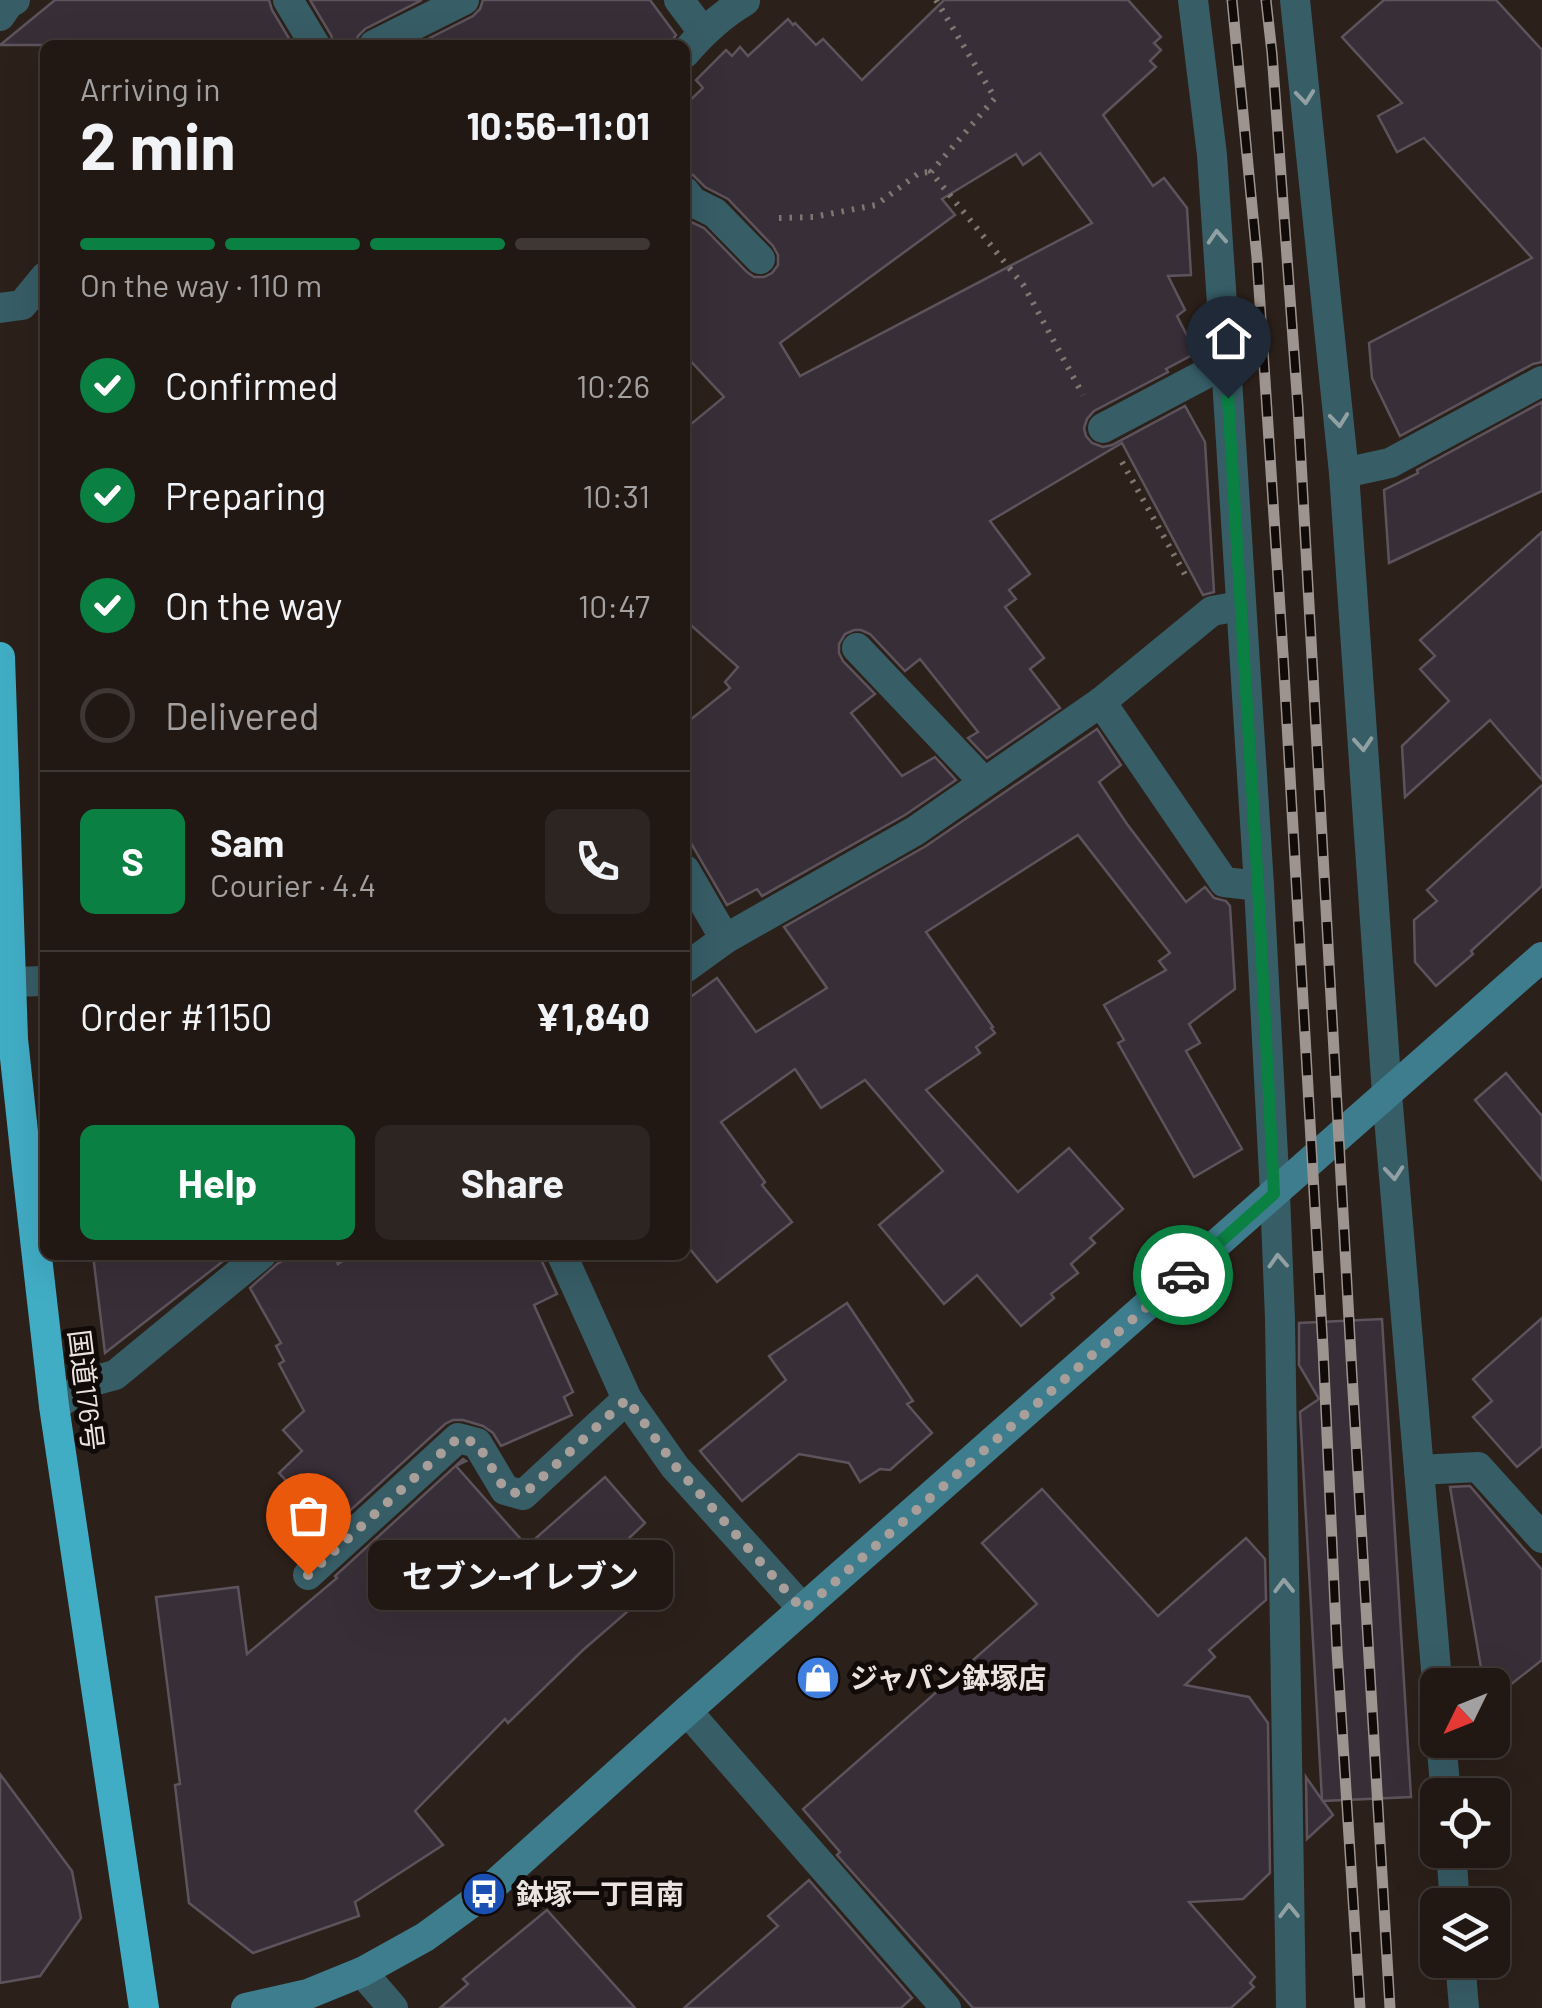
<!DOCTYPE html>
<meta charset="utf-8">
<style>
body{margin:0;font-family:Barlow,"Noto Sans JP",sans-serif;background:#2d2522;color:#f1f3f6;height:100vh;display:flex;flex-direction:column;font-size:38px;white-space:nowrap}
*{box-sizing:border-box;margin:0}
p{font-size:32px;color:#a2a0a0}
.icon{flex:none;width:55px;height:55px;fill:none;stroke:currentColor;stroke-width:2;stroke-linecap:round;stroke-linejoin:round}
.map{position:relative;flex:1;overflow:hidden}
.drawer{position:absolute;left:40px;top:40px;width:650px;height:1220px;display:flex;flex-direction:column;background:#211814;border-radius:15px;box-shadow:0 10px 40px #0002,0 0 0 2px #3e3734}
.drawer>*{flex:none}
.needle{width:65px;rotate:227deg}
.buttons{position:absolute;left:1420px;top:1668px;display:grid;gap:20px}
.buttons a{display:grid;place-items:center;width:90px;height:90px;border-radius:15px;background:#211814;box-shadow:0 10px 40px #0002,0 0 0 2px #3e3734;font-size:50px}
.pin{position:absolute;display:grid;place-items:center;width:85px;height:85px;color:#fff;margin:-102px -42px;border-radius:50% 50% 50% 0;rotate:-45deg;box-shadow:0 0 10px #0007}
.pin .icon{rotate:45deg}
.courier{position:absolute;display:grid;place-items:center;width:100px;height:100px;margin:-50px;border:8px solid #0b8043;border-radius:50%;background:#fff;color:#222;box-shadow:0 2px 12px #0007}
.bubble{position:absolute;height:70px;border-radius:15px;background:#211814;box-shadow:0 10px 40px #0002,0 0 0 2px #3e3734;font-size:32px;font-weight:700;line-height:70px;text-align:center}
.head em{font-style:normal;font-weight:700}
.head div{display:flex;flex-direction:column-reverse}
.head{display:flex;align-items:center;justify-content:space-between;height:170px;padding:0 40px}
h1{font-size:65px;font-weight:700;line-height:75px}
.bar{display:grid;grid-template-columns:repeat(4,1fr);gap:15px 10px;align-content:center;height:120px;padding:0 40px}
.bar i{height:12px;border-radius:8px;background:#3e3734}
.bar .active{background:#0b8043}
.bar p{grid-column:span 4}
.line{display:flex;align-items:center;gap:25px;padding:0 40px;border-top:2px solid #3e3734}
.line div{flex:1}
.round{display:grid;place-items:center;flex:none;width:105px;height:105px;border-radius:15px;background:#2d2522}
ol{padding:0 40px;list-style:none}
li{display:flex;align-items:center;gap:30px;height:110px}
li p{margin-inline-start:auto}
li .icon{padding:10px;border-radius:50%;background:#0b8043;color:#fff;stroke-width:4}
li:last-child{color:#a2a0a0}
li i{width:55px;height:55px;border:5px solid #3e3734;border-radius:50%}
.cta{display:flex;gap:20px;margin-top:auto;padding:20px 40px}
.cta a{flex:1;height:115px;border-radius:15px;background:#0b8043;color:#fff;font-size:40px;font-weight:700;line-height:115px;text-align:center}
.cta a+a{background:#2d2522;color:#f1f3f6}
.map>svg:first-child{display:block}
.building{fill:#382e37;stroke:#5d535c;stroke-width:2.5;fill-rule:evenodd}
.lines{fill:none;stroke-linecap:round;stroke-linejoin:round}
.path{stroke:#807671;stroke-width:6;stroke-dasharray:2.5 8;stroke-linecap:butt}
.lane{stroke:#375d66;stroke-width:30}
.street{stroke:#375d66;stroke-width:30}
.secondary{stroke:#3d7d8d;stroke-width:30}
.highway{stroke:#41adc5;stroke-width:30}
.rail-casing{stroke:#9e948f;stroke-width:11}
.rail{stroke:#100b09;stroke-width:8;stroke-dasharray:22;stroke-linecap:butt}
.oneway{stroke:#91a0a2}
.done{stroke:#a89f9a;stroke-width:10;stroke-dasharray:0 18}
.route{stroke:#0b8043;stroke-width:12}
.labels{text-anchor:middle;stroke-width:10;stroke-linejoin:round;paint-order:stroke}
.street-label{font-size:28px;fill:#ebe3df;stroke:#100b09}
.poi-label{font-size:28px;font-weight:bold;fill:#ebe3df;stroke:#100b09;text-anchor:start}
</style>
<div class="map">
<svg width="1542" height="2008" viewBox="0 0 1542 2008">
<rect width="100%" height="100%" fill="#2c201a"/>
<g class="building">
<polygon points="55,0 269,0 272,10 293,45 0,45"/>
<polygon points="310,0 422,0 365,29 358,36 355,45 334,45 331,35"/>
<polygon points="483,0 650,0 676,35 669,45 416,45 473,16 480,9"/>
<path d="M944,0H1128L1161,37L1154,43L1161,50L1150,61L1156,67L1103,115L1153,186L1164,178L1187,208L1191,275L1168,276L1185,310L1177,316L1196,353L1166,369L1168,372L1094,411L1087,419L1084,428L1086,436L1092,443L1103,447L1112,445L1185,406L1205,442L1214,592L1203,595L1122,443L990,521L1030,574L1009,590L1016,599L1005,607L1044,658L1030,669L1060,708L987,758L968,738L978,732L920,659L905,671L870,634L861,630H854L845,634L839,644V653L843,661L875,694L851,713L902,776L935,757L956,780L905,815L762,896L757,889L727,905L685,833V724L730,688L725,682L738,667L685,620V429L724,397L685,355V219L704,228L747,272L754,277H764L772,273L778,265V255L773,246L728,199L705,187L693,175L685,174V105L703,88L696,80L726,50L732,56L740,47L748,56L788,19L793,25L795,23L816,45L823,39L862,80ZM1040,153L1092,223L800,376L780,343L955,215L942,199L1016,154L1023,165Z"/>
<polygon points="1384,0 1496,0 1542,50 1542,362 1533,364 1400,436 1372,378 1369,343 1532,258 1424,138 1397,152 1378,116 1402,103 1342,37"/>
<polygon points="1542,402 1542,491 1389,563 1384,490 1418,473 1417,470"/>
<polygon points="1542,532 1542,780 1490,720 1405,797 1402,746 1449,701 1420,669 1435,656 1420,640"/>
<polygon points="1097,729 1121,765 1099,782 1127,824 1186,902 1205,887 1214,898 1226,901 1230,906 1235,989 1189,1024 1200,1043 1186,1051 1242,1149 1194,1177 1118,1043 1124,1040 1104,1005 1166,970 1159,961 1170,953 1078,835 926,932 993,1027 991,1028 995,1033 976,1047 980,1053 926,1090 1018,1192 1069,1148 1123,1209 1090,1238 1095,1243 1071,1264 1078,1273 1051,1294 1054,1298 1021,1326 977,1275 944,1304 879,1225 943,1171 865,1080 821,1108 795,1069 721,1122 765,1182 762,1185 792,1222 717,1282 685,1243 685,1001 717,978 756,1032 827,988 784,927 926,846"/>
<polygon points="1542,785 1542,886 1471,951 1473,954 1436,986 1415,962 1414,920 1437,901 1427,890"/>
<polygon points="1506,1073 1542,1116 1542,1180 1475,1100"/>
<polygon points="93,1255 231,1255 105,1353"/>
<polygon points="293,1255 334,1255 338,1264 351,1255 539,1255 557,1294 534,1305 573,1392 564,1397 572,1415 501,1446 493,1433 483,1426 463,1420 453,1420 445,1424 309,1548 279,1516 289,1506 278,1495 290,1485 279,1473 302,1451 283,1430 304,1411 279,1364 284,1361 276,1346 281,1343 250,1288 277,1264"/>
<polygon points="847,1303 913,1401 907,1404 932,1433 890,1470 880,1469 860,1482 849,1463 799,1454 742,1501 700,1451 786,1380 769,1356"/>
<polygon points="1542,1318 1542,1446 1517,1467 1473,1417 1492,1401 1473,1379"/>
<polygon points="1382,1319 1411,1797 1323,1801 1333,1815 1307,1839 1306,1777 1322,1800 1300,1412 1319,1399 1299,1365 1299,1323"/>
<polygon points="463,1459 466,1461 456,1466 527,1546 605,1477 645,1523 628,1539 664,1580 583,1650 508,1723 505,1719 415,1811 443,1845 355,1902 359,1916 253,1953 189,1903 175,1785 180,1784 156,1597 238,1587 247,1654 337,1578 335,1576"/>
<polygon points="1470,1486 1542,1570 1542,1660 1510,1685 1484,1685 1450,1487"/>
<polygon points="1042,1489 1158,1616 1246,1538 1265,1559 1266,1600 1209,1650 1215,1657 1185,1685 1249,1697 1268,1723 1270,1873 1243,1899 1189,1902 1255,1977 1250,1983 1254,1987 1231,2008 973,2008 837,1855 840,1852 803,1809 1037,1604 982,1543"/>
<polygon points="0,1774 72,1871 81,1918 40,1976 0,1983"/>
<polygon points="809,1880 912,1998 901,2008 684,2008 778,1926 768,1916"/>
<polygon points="547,1910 635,2008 440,2008 468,1984 463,1979"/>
</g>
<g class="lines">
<g class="path">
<polyline points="936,0 995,98 931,172 1024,286 1083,395"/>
<polyline points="779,218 813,217 876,205 919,173 931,172"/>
<polyline points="1122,462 1187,578"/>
</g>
<g class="lane">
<polyline points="288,0 315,45"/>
<polyline points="1101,702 1224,882 1259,886"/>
</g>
<g class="street">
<polyline points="679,0 703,32"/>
<polyline points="1193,0 1212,155 1226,363 1259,886 1275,1194 1280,1319 1291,2008"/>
<polyline points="1295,0 1344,473 1387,1094 1438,1693"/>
<polyline points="0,16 9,3 15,0"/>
<polyline points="374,45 464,0"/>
<path d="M685,53C703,32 721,15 745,1"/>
<polyline points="685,192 693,202 715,213 760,259"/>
<polyline points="0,308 22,305 45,277"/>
<polyline points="1103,428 1226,363"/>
<polyline points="1344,473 1390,463 1542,381"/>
<polyline points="857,648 984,782"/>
<polyline points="685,870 725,939"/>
<polyline points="685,968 725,939 915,831 1101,702 1212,611 1240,606"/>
<polyline points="11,982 45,981"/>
<polyline points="562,1255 627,1399 675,1467 803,1609"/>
<polyline points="54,1406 93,1381 115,1375 261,1255"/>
<polyline points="1419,1470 1478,1467 1542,1538"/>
<polyline points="308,1575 458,1438 477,1443 505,1490 523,1495 627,1399"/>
<polyline points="687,1711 946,2008"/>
<polyline points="1441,1740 1446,1795"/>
<polyline points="1451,1850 1455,1905"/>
<polyline points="1460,1960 1464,2008"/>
<polyline points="362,1972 393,2008"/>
</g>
<polyline class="secondary" points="246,2008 308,1994 362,1972 425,1937 484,1894 687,1711 1542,957"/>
<polyline class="highway" points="0,657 13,1039 27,1169 54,1406 144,2008"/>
<g class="rail-casing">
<g id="rail">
<polyline points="1232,0 1257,258 1283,654 1323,1348 1337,1650 1360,2008"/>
<polyline points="1266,0 1272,53 1298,407 1352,1374 1390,2008"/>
</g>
</g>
<use href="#rail" class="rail"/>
</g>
<defs><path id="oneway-chevron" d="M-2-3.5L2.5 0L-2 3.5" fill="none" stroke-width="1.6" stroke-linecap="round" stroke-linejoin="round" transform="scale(2.5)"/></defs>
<g class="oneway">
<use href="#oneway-chevron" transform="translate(1305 97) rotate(84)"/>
<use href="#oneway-chevron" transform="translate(1217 237) rotate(-94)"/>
<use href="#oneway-chevron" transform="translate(1339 420) rotate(84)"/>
<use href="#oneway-chevron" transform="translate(1363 744) rotate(86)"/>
<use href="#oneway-chevron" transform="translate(1394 1173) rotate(85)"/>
<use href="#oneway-chevron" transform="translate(1278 1261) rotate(-93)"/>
<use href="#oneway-chevron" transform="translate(1284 1586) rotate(-91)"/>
<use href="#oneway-chevron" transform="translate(1289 1911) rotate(-91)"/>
</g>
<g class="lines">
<polyline class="done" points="308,1575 458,1438 477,1443 505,1490 523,1495 627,1399 676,1467 803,1610 1183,1275"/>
<polyline class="route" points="1183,1275 1274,1194 1258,886 1228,398"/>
</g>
<defs>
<g id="shop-disc" transform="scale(2.25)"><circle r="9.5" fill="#3f7fe0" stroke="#100b09"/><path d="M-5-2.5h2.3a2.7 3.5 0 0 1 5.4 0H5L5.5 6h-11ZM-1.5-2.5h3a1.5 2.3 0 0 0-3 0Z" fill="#fff"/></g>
<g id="bus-disc" transform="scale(2.25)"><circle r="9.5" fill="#1a4fb4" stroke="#100b09"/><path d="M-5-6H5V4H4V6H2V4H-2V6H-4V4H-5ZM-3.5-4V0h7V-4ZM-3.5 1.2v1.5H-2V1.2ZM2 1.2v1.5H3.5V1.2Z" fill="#fff"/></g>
</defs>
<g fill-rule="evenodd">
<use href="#shop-disc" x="818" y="1678"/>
<use href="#bus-disc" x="484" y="1894"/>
</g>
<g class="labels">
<g class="street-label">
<text transform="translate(86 1390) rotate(83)" y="10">国道176号</text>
</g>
<g class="poi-label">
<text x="850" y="1688">ジャパン鉢塚店</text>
<text x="516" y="1904">鉢塚一丁目南</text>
</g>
</g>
</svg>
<div class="buttons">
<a><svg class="needle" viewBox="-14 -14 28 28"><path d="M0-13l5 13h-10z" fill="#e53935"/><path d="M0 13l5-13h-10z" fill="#a2a0a0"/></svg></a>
<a><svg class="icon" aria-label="locate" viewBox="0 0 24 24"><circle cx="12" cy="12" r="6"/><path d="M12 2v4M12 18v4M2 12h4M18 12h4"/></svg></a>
<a><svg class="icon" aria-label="layers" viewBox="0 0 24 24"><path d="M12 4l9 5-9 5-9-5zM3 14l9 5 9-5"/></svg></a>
</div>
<div class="pin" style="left:308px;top:1575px;background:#ea580c"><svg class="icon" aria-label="bag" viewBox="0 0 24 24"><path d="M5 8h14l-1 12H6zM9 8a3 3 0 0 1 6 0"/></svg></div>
<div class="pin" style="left:1228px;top:398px;background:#1f2937"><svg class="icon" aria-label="home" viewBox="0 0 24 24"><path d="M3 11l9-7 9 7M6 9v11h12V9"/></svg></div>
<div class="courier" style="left:1183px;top:1275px"><svg class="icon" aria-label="car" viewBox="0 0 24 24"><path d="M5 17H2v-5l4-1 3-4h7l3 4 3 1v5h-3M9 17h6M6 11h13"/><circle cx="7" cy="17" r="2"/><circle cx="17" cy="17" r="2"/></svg></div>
<div class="bubble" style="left:368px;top:1540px;width:305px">セブン-イレブン</div>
<section class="drawer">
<div class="head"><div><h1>2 min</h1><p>Arriving in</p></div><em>10:56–11:01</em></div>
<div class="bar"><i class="active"></i><i class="active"></i><i class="active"></i><i></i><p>On the way · 110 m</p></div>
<ol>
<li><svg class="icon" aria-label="check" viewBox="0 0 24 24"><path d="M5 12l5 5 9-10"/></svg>Confirmed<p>10:26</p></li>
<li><svg class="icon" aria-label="check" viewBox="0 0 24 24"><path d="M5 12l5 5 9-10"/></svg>Preparing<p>10:31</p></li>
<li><svg class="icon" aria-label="check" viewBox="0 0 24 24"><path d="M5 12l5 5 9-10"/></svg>On the way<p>10:47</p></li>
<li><i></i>Delivered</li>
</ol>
<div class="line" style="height:180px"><b class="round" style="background:#0b8043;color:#fff">S</b><div><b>Sam</b><p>Courier · 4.4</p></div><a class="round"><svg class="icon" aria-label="phone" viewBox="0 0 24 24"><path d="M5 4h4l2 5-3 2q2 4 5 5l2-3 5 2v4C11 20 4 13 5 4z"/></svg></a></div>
<div class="line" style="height:130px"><div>Order #1150</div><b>¥1,840</b></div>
<div class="cta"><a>Help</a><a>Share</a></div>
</section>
</div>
